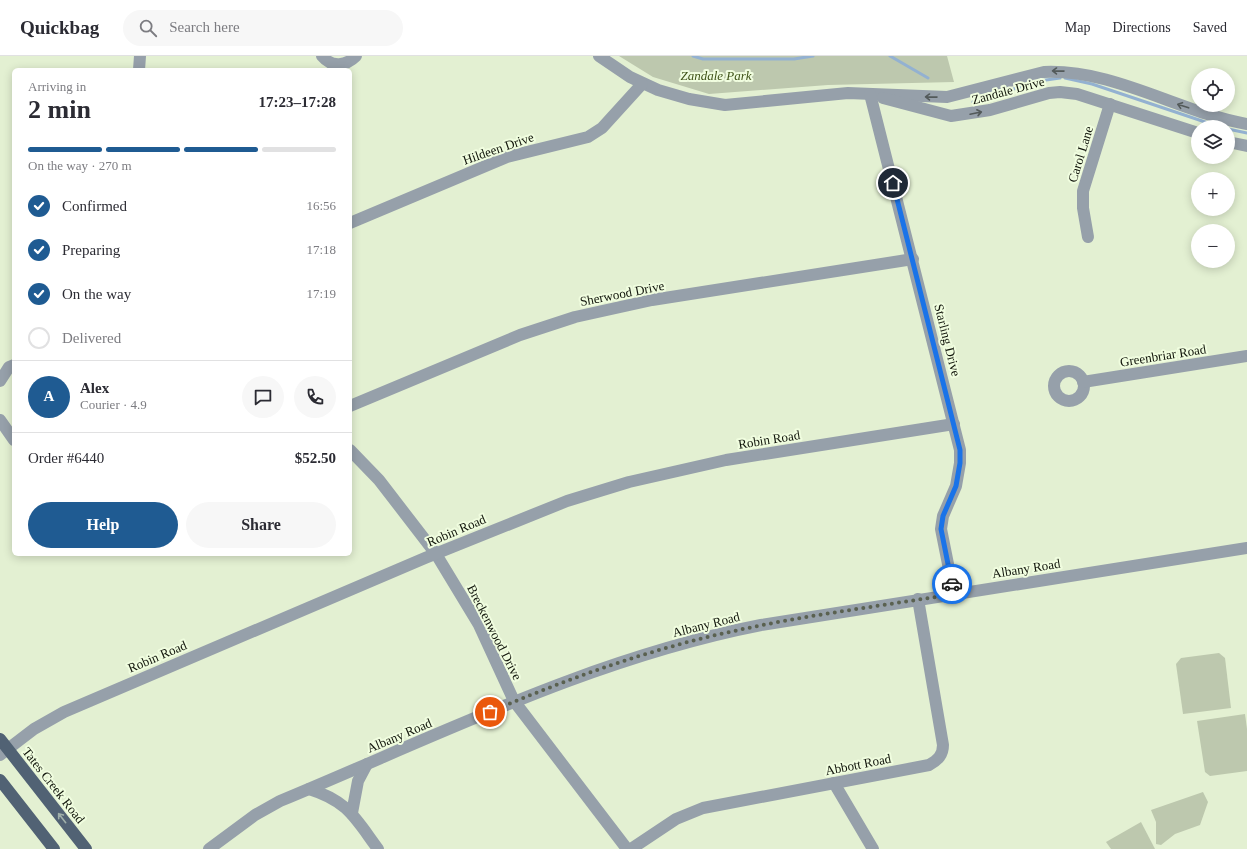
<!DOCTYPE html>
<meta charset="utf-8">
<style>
body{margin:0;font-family:"Times New Roman",serif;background:#f7f7f7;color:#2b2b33;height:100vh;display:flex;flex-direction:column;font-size:15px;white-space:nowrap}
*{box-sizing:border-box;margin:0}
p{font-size:13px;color:#7c7c81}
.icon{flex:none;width:22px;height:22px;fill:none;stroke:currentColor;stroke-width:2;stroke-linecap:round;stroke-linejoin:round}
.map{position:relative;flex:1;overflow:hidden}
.panel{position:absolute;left:12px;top:12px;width:340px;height:488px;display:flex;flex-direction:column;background:#fff;border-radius:6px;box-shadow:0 2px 10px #0003}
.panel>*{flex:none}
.controls{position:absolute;left:1191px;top:12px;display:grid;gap:8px}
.controls a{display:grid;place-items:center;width:44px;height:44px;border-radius:50%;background:#fff;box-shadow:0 2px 10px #0003;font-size:20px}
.pin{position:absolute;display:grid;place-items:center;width:34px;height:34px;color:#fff;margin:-17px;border:2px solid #fff;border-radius:50%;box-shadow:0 1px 4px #0007}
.courier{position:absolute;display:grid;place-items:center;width:40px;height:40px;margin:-20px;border:3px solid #1a73e8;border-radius:50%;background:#fff;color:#222;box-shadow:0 1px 5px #0007}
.head em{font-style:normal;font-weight:600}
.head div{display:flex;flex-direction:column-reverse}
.head{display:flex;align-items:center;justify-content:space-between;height:68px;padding:0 16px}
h1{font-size:26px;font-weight:600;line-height:30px}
.bar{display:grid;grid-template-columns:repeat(4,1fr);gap:6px 4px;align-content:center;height:48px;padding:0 16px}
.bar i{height:5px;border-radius:3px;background:#e1e1e2}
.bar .selected{background:#1f5b92}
.bar p{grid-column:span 4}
.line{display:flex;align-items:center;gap:10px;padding:0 16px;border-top:1px solid #e1e1e2}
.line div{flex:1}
.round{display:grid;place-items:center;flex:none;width:42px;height:42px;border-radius:21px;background:#f7f7f7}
ol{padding:0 16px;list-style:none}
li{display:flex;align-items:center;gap:12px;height:44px}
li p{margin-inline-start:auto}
li .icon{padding:4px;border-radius:50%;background:#1f5b92;color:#fff;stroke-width:4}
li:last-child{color:#7c7c81}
li i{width:22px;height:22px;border:2px solid #e1e1e2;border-radius:50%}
.primary-button{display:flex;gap:8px;margin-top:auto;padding:8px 16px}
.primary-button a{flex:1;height:46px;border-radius:24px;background:#1f5b92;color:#fff;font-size:16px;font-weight:600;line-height:46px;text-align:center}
.primary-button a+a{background:#f7f7f7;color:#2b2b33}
header{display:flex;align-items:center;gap:24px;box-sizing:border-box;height:56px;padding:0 20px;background:#fff;border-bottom:1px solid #e1e1e2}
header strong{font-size:19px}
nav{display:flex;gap:22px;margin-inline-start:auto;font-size:14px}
.search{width:280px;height:36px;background:#f7f7f7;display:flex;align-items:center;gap:10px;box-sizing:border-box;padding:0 14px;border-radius:22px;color:#7c7c81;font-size:15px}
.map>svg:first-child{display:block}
.green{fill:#bdc8ae}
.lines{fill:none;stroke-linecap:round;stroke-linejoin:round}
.stream{stroke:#93b1d1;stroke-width:3}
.minor{stroke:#96a0aa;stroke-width:12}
.major{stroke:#516274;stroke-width:12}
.oneway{stroke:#535a5a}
.oneway2{stroke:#a0b0aa}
.done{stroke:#5a6150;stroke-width:4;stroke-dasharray:0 7.2}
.route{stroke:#1a73e8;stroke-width:5}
.labels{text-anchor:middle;stroke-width:4;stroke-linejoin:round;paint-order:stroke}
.park-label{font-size:13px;font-style:italic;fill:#3e5217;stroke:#f0fddf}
.street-label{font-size:13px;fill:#10140a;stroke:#f0fddf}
</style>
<header>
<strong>Quickbag</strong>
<div class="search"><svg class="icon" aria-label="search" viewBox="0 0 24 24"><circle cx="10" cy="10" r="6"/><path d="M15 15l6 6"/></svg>Search here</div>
<nav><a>Map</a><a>Directions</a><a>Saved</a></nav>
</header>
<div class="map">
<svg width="1247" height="793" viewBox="0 0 1247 793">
<rect width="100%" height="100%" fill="#e3f0d2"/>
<g class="green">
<polygon points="619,0 947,0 954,26 828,29 709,38 653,21"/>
<polygon points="1219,597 1225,602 1231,652 1183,658 1176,608 1181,602"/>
<polygon points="1245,658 1247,673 1247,715 1210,720 1205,716 1197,665"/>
<polygon points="1203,736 1208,746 1200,769 1175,778 1161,789 1156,788 1156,766 1151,754"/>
<polygon points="1141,766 1155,793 1111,793 1106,786"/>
</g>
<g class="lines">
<g class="stream">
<polyline points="693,0 703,3 794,3 813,0"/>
<polyline points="890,0 928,22"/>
<polyline points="1065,22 1092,28 1220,71"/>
<polyline points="973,46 1039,25 1060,22"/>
<polyline points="1228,73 1247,77"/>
</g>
<g class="minor">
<path d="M322,0C332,12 346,10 356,0"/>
<path d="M599,0L630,21L658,34L689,43L725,49L848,37L947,41L1044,16C1115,13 1178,56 1247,68"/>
<polyline points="139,14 140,0"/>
<polyline points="870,38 960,394 960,407 956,430 943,460 941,473 954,538"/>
<polyline points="883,42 951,60 990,54 1049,37 1060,36 1077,38 1198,77"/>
<polyline points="1228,86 1247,90"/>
<polyline points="350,167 507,101 588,81 602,72 642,28"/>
<polyline points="1088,181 1083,152 1083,135 1110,48"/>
<circle cx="1069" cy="330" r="15"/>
<polyline points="0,325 9,311 14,309"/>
<polyline points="1083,326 1247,300"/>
<polyline points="350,350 520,279 575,261 652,244 913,203"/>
<polyline points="0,364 14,384"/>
<polyline points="350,394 379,424 436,498 479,569 514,645 627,793"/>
<polyline points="0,699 34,673 64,656 425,502 567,445 629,426 726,404 954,368"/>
<polyline points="834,727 873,793"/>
<path d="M309,733C348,745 355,762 378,793"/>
<polyline points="352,757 358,725 367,708"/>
<path d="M209,793L255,759L280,745C437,680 592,602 761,569L1247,492"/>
<path d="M631,793L676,763L703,752L929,709C938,704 943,699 943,689L918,543"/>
</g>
<g class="major">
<polyline points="0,683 86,793"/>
<polyline points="0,724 54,793"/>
</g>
</g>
<defs><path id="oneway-shaft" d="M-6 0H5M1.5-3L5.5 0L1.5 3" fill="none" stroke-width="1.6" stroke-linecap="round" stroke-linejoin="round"/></defs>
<g class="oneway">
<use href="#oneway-shaft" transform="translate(1058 15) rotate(-179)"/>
<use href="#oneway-shaft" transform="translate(931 41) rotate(-179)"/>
<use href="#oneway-shaft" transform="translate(1183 50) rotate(-162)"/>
<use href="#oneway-shaft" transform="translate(976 57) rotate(-12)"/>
</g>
<use class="oneway2" href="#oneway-shaft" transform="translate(62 762) rotate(-128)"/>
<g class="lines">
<path class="done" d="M490,656C569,622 650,593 734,575C806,559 881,550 954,538L952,528"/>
<polyline class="route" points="893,127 960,394 960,407 956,430 943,460 941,473 952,528"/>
</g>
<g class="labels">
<g class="park-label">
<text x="716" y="24">Zandale Park</text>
</g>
<g class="street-label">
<text transform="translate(1008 34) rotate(-15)" y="5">Zandale Drive</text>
<text transform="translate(498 92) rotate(-19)" y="5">Hildeen Drive</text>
<text transform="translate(1080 98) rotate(-73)" y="5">Carol Lane</text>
<text transform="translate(622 237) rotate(-11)" y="5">Sherwood Drive</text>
<text transform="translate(948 284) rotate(76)" y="5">Starling Drive</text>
<text transform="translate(1163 299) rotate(-9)" y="5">Greenbriar Road</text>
<text transform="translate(769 383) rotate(-9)" y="5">Robin Road</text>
<text transform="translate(456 474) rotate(-23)" y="5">Robin Road</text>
<text transform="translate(1026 512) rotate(-9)" y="5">Albany Road</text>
<text transform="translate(706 568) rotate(-14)" y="5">Albany Road</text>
<text transform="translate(495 576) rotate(63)" y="5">Breckenwood Drive</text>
<text transform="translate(157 600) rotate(-23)" y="5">Robin Road</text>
<text transform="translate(399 679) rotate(-23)" y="5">Albany Road</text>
<text transform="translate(858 708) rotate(-11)" y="5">Abbott Road</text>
<text transform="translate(54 729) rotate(52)" y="5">Tates Creek Road</text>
</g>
</g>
</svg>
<div class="controls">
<a><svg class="icon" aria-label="locate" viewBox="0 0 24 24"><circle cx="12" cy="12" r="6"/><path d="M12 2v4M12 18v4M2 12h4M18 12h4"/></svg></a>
<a><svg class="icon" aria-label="layers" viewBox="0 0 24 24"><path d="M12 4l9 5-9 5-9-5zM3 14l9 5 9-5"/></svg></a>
<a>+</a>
<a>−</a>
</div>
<div class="pin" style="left:490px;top:656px;background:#ea580c"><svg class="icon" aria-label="bag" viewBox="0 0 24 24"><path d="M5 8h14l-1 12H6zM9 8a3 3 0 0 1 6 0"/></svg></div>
<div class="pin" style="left:893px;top:127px;background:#1f2937"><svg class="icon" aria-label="home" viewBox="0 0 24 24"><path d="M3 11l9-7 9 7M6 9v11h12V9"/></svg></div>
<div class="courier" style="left:952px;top:528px"><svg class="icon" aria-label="car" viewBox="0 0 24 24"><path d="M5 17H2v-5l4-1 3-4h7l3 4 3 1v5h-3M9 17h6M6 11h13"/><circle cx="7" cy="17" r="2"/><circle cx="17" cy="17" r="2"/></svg></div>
<section class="panel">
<div class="head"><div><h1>2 min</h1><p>Arriving in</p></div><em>17:23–17:28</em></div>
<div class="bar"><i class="selected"></i><i class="selected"></i><i class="selected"></i><i></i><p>On the way · 270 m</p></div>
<ol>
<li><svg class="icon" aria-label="check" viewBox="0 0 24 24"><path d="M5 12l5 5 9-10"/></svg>Confirmed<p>16:56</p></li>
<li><svg class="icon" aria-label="check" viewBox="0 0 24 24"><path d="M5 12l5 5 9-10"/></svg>Preparing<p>17:18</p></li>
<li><svg class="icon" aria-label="check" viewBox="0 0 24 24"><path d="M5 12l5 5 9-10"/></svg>On the way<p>17:19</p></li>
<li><i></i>Delivered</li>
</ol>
<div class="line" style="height:72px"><b class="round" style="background:#1f5b92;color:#fff">A</b><div><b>Alex</b><p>Courier · 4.9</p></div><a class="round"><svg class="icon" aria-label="chat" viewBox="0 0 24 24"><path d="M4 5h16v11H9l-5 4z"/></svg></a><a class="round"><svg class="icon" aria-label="phone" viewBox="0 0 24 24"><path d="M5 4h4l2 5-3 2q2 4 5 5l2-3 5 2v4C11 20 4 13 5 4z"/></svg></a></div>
<div class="line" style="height:52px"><div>Order #6440</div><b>$52.50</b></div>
<div class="primary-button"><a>Help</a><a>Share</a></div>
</section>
</div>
